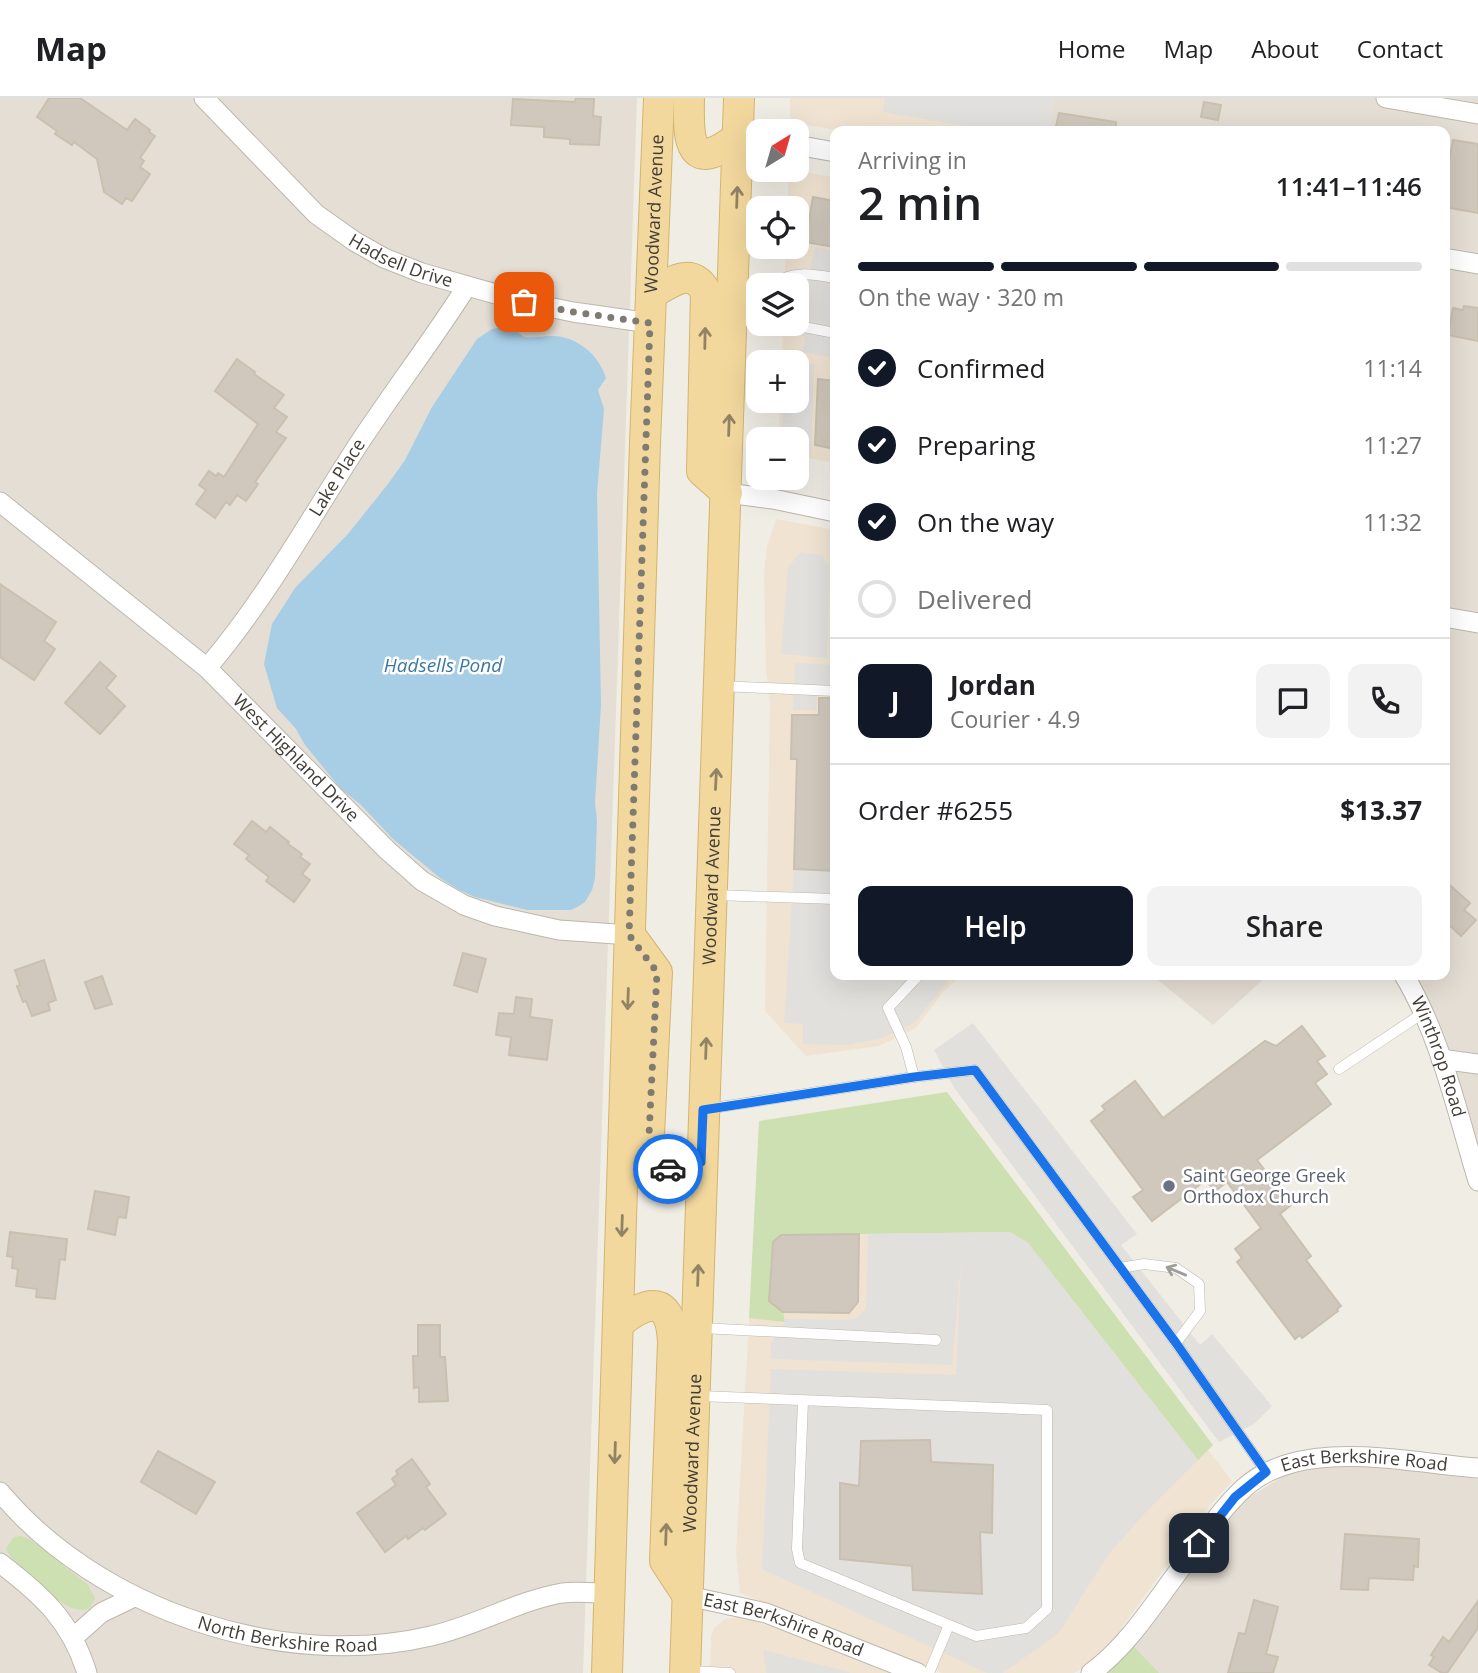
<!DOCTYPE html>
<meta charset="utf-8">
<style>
body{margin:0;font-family:"Open Sans",sans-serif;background:#f2f2f2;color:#202124;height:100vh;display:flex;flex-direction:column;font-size:26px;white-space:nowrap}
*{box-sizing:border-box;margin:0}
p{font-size:23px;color:#757577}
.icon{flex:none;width:38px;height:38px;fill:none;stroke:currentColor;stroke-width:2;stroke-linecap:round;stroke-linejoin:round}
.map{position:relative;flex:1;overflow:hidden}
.panel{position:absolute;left:830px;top:28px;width:620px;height:854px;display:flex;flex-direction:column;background:#fff;border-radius:14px;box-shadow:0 7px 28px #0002}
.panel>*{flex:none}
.needle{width:46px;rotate:37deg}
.fabs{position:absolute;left:746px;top:21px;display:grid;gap:14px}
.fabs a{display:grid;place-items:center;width:63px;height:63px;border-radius:14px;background:#fff;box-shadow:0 7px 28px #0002;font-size:35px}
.pin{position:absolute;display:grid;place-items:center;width:60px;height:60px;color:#fff;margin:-30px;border-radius:14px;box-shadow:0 4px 10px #0006}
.courier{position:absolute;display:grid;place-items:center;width:70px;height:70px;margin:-35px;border:5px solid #1a73e8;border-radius:50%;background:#fff;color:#222;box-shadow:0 2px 9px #0007}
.overview em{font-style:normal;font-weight:600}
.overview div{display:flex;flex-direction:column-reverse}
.overview{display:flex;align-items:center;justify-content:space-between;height:119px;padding:0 28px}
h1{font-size:46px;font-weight:600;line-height:52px}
.bar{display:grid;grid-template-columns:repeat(4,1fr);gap:10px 7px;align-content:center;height:84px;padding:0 28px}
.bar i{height:9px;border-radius:5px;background:#e0e0e0}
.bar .active{background:#111827}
.bar p{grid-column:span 4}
.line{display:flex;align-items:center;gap:18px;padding:0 28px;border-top:2px solid #e0e0e0}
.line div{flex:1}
.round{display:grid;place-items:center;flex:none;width:74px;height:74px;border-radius:14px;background:#f2f2f2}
ol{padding:0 28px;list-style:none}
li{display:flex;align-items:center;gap:21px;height:77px}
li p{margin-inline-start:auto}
li .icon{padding:7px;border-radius:50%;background:#111827;color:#fff;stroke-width:4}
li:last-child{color:#757577}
li i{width:38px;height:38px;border:4px solid #e0e0e0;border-radius:50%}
.cta{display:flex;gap:14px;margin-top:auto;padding:14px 28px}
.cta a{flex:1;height:80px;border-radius:14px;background:#111827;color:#fff;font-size:28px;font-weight:600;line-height:80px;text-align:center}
.cta a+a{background:#f2f2f2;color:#202124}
header{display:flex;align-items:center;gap:42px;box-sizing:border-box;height:98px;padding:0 35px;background:#fff;border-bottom:2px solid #e0e0e0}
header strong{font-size:33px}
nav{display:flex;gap:38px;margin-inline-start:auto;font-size:24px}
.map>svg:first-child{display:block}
.residential{fill:#e4ded4}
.commercial{fill:#f0e3d2}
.green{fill:#cce0b2}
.parking{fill:#e2e0dd}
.water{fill:#a8cee6}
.building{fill:#d0c8bc;stroke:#cac0b0;stroke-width:2}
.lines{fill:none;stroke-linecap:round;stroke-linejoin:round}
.lane-casing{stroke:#bdb7ac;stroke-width:11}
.street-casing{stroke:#bdb7ac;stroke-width:21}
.primary-casing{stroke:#d4b46f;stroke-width:32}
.lane{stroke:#fff;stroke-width:10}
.street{stroke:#fff;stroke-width:19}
.primary{stroke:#f2d89d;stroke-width:30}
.oneway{stroke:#918364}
.oneway2{stroke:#a09e9a}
.done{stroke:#7f7b73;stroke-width:7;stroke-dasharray:0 12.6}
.route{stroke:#1a73e8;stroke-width:9}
.worship-dot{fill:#6b7280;stroke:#fff;stroke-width:2.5}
.labels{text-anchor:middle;stroke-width:5;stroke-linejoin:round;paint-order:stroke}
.street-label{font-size:18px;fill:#423d36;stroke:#fff}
.worship-label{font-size:18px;fill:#5b616d;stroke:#fff;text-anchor:start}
.water-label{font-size:19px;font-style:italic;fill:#3c78a0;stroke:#fff}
</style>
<header>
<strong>Map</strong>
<nav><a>Home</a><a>Map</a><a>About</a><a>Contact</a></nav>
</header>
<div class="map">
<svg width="1478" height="1575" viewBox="0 0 1478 1575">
<rect width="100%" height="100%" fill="#f0ede5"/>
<g class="residential">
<polygon points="0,0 637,0 583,1575 0,1575"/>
<polygon points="1054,0 1478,0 1478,1055 1447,952 1416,877 1444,877 1444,33 1049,33"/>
<polygon points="1152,877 1268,877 1213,927"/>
<polygon points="1343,1367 1439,1375 1478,1381 1478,1575 1099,1575 1135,1547 1243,1403 1287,1376 1303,1372"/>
</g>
<g class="commercial">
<polygon points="790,0 1054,0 1049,33 842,33 790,24"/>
<polygon points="789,72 835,79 835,365 796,358 796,341 779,341 780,303 796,303 796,264 782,264 783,226 796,226 796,187 784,187 786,149 796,149 796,110 787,110"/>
<polygon points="776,421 835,432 835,877 961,877 944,893 916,930 879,948 806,958 765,913 770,604 766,573 764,476 767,448"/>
<polygon points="755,1116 1037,1130 1232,1383 1211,1406 1117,1536 1084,1569 1074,1575 942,1575 740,1495 736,1455"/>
<polygon points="741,1519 814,1543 895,1575 710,1575 711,1539 714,1530 725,1521"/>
</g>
<g class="green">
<polygon points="947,994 1213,1347 1198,1362 1028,1145 1010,1134 781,1137 773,1144 769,1203 783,1214 785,1224 749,1220 759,1023"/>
<path d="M21,1438L31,1442L88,1487L95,1500L90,1510C83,1513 75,1512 68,1508C52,1500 11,1466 6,1450L14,1439Z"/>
<polygon points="1133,1548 1159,1575 1099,1575"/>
</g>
<g class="parking">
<polygon points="885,0 1054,0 1049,33 994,33 883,14"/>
<polygon points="815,149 835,153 835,260 802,254 806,239 798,236"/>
<polygon points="784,261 814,266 811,357 796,355 796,341 782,341 783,303 796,303 796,264 784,264"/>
<polygon points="800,454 822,457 829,469 827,560 781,556 788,470"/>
<polygon points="795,565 835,567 835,597 817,596 816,612 793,612"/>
<polygon points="794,771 835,773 835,877 953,877 914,925 879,941 847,947 803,946 803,926 784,925"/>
<polygon points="973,925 1137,1136 1121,1147 1200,1247 1212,1236 1272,1308 1254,1326 1219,1344 955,991 934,952"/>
<polygon points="1010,1134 1028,1145 1198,1362 1148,1412 1108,1457 1059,1535 1003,1575 987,1575 762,1471 771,1271 956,1277 961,1164 952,1267 771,1261 771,1245 785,1224 784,1221 847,1222 857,1220 866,1210 868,1136"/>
<polygon points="763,1552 849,1574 850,1575 766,1575"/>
</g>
<path class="water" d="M510,228L524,239C534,240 543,238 552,238C577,238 599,257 606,280L598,292L604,311L597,395L601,607L595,705L597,722L595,780L592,792L585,804L579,808L571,812H527L475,799L459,792L440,780L393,741L361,707L341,691L305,647L296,631L277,610L264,566L272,526L295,490L348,436L388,386L405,362L432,309L477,241L492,231Z"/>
<g class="building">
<polygon points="49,0 80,0 127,32 135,21 150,32 149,34 155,38 140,60 144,63 140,69 150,76 132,103 126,100 122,106 104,94 97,61 74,44 72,47 55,36 57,33 37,19"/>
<polygon points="576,0 594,1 593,18 601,19 599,47 570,46 570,41 544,39 544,29 511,27 513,1 575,4"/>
<polygon points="1204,4 1221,7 1218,22 1201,19"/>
<polygon points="1059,15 1116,24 1116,33 1055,33"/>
<polygon points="1453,42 1478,46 1478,115 1444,109 1444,75 1447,75"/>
<polygon points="813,99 835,103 835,149 805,144"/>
<polygon points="1464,208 1478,210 1478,243 1448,237 1453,210 1463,212"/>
<polygon points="237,261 255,274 254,276 284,297 274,310 287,319 276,334 286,340 255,384 258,386 246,403 237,397 230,407 226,404 215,420 196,406 206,392 199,387 209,373 216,378 218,375 224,379 258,326 215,293"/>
<polygon points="818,281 835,283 835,351 815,347"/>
<polygon points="0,486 56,524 44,543 55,551 34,582 0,559"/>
<polygon points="100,564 116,578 106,590 125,608 100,636 65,605"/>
<polygon points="819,600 835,600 835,773 794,771 797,661 791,661 792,617 819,617"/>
<polygon points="252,723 266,734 270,729 289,744 288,746 302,756 300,759 310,766 302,776 310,782 294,804 266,783 269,779 246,761 249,757 234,746"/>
<polygon points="1444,782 1470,805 1464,812 1476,822 1461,838 1444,822"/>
<polygon points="463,855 486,861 477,894 454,887"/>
<polygon points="44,862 56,902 48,905 50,912 32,918 26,903 23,904 17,888 20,887 15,872"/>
<polygon points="102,878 112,906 95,911 85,884"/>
<polygon points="516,899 532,901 530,919 552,922 547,962 509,957 511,939 496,937 499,915 514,916"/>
<polygon points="1302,928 1325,958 1317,963 1327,976 1315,985 1331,1006 1257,1062 1291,1107 1280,1116 1311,1158 1306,1162 1341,1208 1337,1211 1338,1213 1302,1240 1300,1237 1295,1241 1237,1164 1242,1160 1235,1151 1261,1130 1227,1084 1215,1093 1206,1082 1152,1123 1133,1099 1143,1092 1091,1023 1105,1012 1102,1008 1135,983 1163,1020 1265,943 1276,948"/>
<polygon points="95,1093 129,1099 126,1120 118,1119 115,1137 88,1131"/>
<polygon points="10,1134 67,1141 65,1162 60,1161 55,1201 36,1199 37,1191 16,1188 18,1171 12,1170 13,1159 7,1158"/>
<polygon points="859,1136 858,1204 849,1215 783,1214 769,1203 773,1144 781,1137"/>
<polygon points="418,1227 440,1227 440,1259 445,1259 448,1303 419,1304 419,1289 414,1290 413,1258 418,1258"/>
<polygon points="930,1342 931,1364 993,1367 992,1435 980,1434 982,1496 913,1492 912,1468 840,1461 840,1385 859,1388 861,1343"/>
<polygon points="158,1353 215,1384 196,1416 141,1384"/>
<polygon points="412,1361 430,1386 426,1389 446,1416 425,1432 423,1430 408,1441 406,1438 385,1454 357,1415 396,1387 392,1381 398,1376 396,1373"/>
<polygon points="1345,1436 1419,1441 1418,1469 1414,1468 1413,1482 1369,1480 1368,1492 1341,1491"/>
<polygon points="1254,1502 1278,1509 1266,1556 1278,1559 1273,1575 1228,1575 1239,1535 1245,1536"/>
<polygon points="1478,1503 1478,1530 1447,1575 1442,1575 1429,1567 1434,1559 1431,1557 1443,1539 1449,1544"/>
</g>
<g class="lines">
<g class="lane-casing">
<g id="lane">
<path d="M772,187C791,172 812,176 835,180"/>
<polyline points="735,209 745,209 758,214"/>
<polyline points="745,209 758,198"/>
<polyline points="788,226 835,235"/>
<polyline points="720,588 835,593"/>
<polyline points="715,797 835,801"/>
<polyline points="1339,971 1423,915"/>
<polyline points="914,979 906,949 888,910 919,877"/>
<polyline points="707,1011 914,979 975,972 1176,1245 1266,1374"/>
<polyline points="1120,1170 1144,1166 1176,1170 1199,1186 1200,1213 1176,1245"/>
<polyline points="701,1230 936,1242"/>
<polyline points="699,1298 1047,1312 1047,1511 1026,1530 976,1538 800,1465 797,1451 803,1303"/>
<polyline points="689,1573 730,1575"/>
<polyline points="929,1575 949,1527"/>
</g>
</g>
<g class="street-casing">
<g id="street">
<path id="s1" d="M204,0L316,116L354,143L384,160L422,175L524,204L573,214L650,225"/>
<polyline points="1386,0 1478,16"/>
<polyline points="796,47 835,54"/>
<polyline points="1444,160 1478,166"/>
<polyline points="727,395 773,401 835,414"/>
<path id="s2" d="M0,404L207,570L387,752L422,783L464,807L495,818L559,832L630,837"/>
<polyline points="1444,519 1478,525"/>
<path id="s3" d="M207,570C265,502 308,424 356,350C392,295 432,243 467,188"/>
<path id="s4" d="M1404,877C1441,939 1457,1014 1478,1083"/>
<polyline points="1441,961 1478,966"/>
<path id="s5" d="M0,1394C98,1512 283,1573 431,1538C476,1528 517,1503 562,1495C578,1493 594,1495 610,1496"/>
<path d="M0,1465C42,1497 71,1523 87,1575"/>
<path id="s6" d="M688,1498L766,1515L918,1575"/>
<polyline points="74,1539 101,1515 134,1499"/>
<path id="s7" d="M1091,1575C1126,1549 1149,1513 1175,1478C1197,1448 1217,1415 1244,1390C1301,1338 1408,1365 1478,1370"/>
</g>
</g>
<g class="primary-casing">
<g id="primary">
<path d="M689,0C688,43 689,78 738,39"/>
<path d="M651,196C670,185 691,167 706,194L702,373L727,395"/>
<path d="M630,837L657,874L649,1037C654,1077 669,1074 701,1064"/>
<path d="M619,1225C648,1201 671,1198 673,1244L665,1463L688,1498"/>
<path id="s8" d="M607,1575L645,345L659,0"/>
<path id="s9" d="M685,1575L739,0"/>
</g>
</g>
<use href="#lane" class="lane"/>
<use href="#street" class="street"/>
<use href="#primary" class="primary"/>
</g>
<defs><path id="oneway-shaft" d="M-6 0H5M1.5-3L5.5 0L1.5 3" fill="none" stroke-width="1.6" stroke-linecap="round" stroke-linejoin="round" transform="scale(1.75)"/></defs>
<g class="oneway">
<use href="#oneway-shaft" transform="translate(737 99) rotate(-88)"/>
<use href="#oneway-shaft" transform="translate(705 240) rotate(-89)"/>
<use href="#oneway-shaft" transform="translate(729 327) rotate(-88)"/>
<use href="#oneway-shaft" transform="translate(716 681) rotate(-87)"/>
<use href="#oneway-shaft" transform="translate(628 901) rotate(92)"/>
<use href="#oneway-shaft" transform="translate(706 950) rotate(-88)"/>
<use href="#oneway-shaft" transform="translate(622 1128) rotate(92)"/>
<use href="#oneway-shaft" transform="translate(698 1177) rotate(-88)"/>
<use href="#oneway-shaft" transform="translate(615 1355) rotate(92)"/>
<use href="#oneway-shaft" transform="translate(666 1436) rotate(-88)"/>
</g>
<use class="oneway2" href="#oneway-shaft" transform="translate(1176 1173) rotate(-157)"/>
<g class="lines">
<path class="done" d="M524,204L573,214L650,225L629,837L657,874L649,1037C651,1051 655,1064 668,1071"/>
<polyline class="route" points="668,1071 678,1071 701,1064 703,1012 914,979 975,972 1176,1245 1266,1374 1235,1399 1199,1445"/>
</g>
<circle class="worship-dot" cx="1169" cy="1088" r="7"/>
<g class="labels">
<g class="street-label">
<text dy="6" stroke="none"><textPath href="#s8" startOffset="1460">Woodward Avenue</textPath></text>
<text dy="6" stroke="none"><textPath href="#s1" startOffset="259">Hadsell Drive</textPath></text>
<text dy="6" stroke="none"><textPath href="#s3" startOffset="231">Lake Place</textPath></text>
<text dy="6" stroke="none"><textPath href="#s2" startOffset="392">West Highland Drive</textPath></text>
<text dy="6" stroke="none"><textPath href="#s9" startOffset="788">Woodward Avenue</textPath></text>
<text dy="6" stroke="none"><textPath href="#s4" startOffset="89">Winthrop Road</textPath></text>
<text dy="6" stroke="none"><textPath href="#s9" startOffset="220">Woodward Avenue</textPath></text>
<text dy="6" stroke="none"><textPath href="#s7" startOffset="368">East Berkshire Road</textPath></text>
<text dy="6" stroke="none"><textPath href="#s6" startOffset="100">East Berkshire Road</textPath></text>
<text dy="6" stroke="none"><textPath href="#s5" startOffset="331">North Berkshire Road</textPath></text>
</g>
<g class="worship-label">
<text x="1183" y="1084">Saint George Greek<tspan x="1183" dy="21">Orthodox Church</tspan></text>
</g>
<g class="water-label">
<text x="443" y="574">Hadsells Pond</text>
</g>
</g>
</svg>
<div class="fabs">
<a><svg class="needle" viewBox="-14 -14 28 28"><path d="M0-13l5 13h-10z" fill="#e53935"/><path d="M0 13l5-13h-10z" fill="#757577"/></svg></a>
<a><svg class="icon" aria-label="locate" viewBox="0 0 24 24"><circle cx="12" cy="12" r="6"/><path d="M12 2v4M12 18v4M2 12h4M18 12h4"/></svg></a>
<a><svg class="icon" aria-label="layers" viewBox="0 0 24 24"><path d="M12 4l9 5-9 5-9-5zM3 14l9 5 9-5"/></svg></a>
<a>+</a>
<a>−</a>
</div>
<div class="pin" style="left:524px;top:204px;background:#ea580c"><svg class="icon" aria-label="bag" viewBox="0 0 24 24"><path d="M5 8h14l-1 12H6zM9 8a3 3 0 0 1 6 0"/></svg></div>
<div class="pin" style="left:1199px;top:1445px;background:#1f2937"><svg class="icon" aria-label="home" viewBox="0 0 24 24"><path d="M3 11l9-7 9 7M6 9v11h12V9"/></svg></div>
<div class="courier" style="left:668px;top:1071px"><svg class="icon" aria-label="car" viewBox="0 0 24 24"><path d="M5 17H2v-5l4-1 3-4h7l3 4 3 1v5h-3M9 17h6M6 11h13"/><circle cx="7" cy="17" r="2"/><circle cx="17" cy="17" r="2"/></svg></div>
<section class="panel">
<div class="overview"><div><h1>2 min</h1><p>Arriving in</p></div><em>11:41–11:46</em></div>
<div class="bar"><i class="active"></i><i class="active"></i><i class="active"></i><i></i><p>On the way · 320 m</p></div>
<ol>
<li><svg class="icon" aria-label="check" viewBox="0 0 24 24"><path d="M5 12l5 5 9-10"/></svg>Confirmed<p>11:14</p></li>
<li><svg class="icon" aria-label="check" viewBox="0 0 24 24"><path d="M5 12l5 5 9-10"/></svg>Preparing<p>11:27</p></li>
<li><svg class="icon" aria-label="check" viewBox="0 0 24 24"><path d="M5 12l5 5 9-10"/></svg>On the way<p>11:32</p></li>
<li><i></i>Delivered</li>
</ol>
<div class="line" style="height:126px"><b class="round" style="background:#111827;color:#fff">J</b><div><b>Jordan</b><p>Courier · 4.9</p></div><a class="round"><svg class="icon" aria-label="chat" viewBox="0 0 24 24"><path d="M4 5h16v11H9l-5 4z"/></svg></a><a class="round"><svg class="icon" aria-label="phone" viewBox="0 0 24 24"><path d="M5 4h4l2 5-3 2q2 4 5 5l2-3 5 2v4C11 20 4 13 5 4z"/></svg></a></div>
<div class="line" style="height:91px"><div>Order #6255</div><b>$13.37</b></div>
<div class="cta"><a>Help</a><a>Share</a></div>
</section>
</div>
